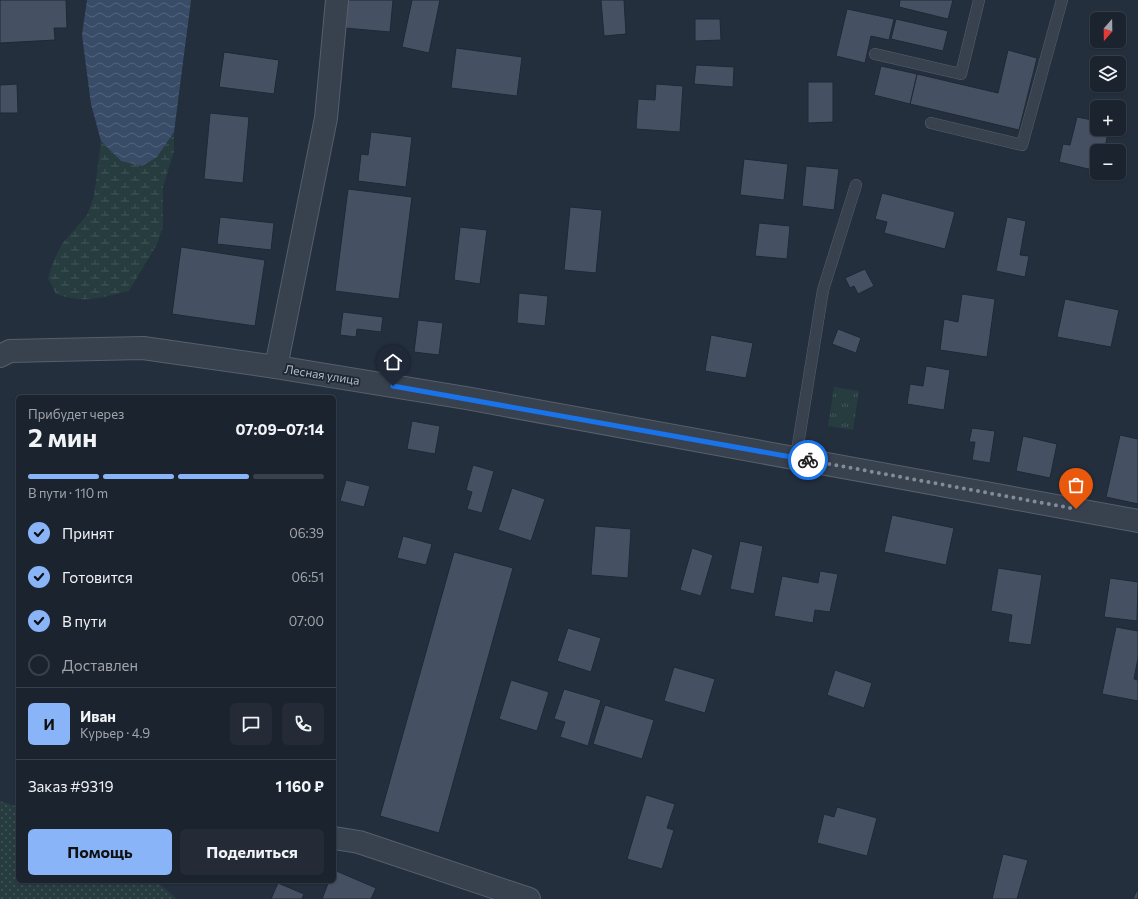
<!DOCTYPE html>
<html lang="ru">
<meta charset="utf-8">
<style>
body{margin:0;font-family:Commissioner,sans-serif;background:#242b36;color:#f1f3f6;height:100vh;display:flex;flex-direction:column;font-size:15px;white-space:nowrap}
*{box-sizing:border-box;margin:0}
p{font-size:13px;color:#a0a4aa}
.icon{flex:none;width:22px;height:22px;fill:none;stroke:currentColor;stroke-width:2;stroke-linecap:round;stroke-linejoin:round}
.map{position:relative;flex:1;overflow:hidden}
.drawer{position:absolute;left:16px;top:395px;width:320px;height:488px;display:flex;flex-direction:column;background:#1b232e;border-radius:6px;box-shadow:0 1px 3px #0004,0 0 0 1px #39404a}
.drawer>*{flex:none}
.needle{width:26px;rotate:200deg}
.tools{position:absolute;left:1090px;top:12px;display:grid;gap:8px}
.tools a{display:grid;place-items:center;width:36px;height:36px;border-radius:6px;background:#1b232e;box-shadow:0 1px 3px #0004,0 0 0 1px #39404a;font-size:20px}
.pin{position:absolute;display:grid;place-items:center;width:34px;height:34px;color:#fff;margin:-41px -17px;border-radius:50% 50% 50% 0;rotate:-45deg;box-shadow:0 0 4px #0007}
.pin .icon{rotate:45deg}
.courier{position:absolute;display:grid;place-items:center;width:40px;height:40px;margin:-20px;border:3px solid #1a73e8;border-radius:50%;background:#fff;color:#222;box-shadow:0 1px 5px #0007}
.summary em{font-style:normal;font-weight:700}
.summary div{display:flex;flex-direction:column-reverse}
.summary{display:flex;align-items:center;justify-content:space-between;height:68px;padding:0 12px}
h1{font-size:26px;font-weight:700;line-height:30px}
.bar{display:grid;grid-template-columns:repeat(4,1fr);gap:6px 4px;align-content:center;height:48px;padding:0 12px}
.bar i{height:5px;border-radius:3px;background:#39404a}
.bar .selected{background:#8ab4f8}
.bar p{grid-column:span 4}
.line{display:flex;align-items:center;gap:10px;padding:0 12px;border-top:1px solid #39404a}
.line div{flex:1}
.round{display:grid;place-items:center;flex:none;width:42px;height:42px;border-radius:6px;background:#242b36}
ol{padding:0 12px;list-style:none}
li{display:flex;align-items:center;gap:12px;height:44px}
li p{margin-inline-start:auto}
li .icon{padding:4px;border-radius:50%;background:#8ab4f8;color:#111;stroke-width:4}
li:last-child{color:#a0a4aa}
li i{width:22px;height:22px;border:2px solid #39404a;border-radius:50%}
.primary-button{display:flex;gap:8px;margin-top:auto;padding:8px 12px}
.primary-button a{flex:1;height:46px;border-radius:6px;background:#8ab4f8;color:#111;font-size:16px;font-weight:700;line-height:46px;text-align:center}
.primary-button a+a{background:#242b36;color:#f1f3f6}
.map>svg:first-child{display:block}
.wetland{fill:url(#wetland-marsh)}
.park{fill:url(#park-tufts)}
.garden{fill:url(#garden-dots)}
.water{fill:url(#water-waves)}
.building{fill:#455162;stroke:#1f2835}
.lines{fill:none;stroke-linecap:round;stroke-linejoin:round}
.service-casing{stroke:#565f6c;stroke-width:12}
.minor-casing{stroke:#565f6c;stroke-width:24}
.service{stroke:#38414e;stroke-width:11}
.minor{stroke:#38414e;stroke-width:22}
.done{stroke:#828b98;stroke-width:4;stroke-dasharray:0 7.2}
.route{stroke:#1a73e8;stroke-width:5}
.labels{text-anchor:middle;stroke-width:3.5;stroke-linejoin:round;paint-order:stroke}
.street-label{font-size:12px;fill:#b4bcc9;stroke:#1d2633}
</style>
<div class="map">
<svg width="1138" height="899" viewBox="0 0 1138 899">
<defs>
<pattern id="wetland-marsh" width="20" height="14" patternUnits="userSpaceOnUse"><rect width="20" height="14" fill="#263c3f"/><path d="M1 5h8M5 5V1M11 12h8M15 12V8" fill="none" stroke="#435659"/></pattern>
<pattern id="park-tufts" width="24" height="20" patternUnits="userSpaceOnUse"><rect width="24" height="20" fill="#263c3f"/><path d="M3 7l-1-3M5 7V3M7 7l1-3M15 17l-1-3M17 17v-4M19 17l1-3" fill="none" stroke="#435659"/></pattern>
<pattern id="garden-dots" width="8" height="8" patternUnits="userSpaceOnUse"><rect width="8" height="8" fill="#263c3f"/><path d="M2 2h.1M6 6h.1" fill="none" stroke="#435659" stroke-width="1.8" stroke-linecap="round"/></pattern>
<pattern id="water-waves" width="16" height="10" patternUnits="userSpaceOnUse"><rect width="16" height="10" fill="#394c67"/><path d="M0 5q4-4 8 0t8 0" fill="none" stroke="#53647b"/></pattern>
</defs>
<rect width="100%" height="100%" fill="#242f3e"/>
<path class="wetland" d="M174,132V151L163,187V226L157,244L129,291C99,298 86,304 56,294L48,278L54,260L62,244L87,215L94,196L101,141L121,161L157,157Z"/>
<polygon class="park" points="834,387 859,391 853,430 828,426"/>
<polygon class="garden" points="0,801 18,807 18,881 156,881 177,899 0,899"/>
<polygon class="water" points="87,0 191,0 174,132 157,157 142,166 121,161 101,141 91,104 82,35"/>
<g class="building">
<polygon points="0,0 66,0 67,28 54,28 55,40 0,43"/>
<polygon points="347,0 393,0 390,32 345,28"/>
<polygon points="412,0 440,0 429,53 402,47"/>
<polygon points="601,0 624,0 626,34 604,36"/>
<polygon points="900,0 953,0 948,19 899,7"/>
<polygon points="847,9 894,19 889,40 871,36 865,63 836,56"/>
<polygon points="695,19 720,19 721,40 695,41"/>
<polygon points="896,19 948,31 943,51 891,39"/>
<polygon points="456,48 522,57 517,96 451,88"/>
<polygon points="1008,50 1037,58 1019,130 910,104 917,74 998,93"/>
<polygon points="224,52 279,60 274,94 219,87"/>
<polygon points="696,65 734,67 733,87 694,84"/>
<polygon points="881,66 917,74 910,104 874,95"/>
<polygon points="808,82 833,82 833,122 808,123"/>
<polygon points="17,84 18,113 0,113 0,85"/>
<polygon points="656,84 683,86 680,132 636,129 638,99 655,100"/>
<polygon points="210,113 249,117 243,183 204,179"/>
<polygon points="1077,117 1097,121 1097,129 1109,129 1104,151 1097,151 1097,171 1059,162 1063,144 1070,145"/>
<polygon points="371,132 412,137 406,187 358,181 361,154 368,155"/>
<polygon points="744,159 788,164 784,200 740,195"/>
<polygon points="806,166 839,169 834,210 802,206"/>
<polygon points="348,189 412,197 399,299 335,291"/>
<polygon points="882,193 955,212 945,249 884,233 887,222 875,219"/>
<polygon points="570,207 602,210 596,273 564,270"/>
<polygon points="220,217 274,223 271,250 217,244"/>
<polygon points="1007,217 1026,221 1020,255 1029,256 1025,277 996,271"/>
<polygon points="759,223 790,226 787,259 755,256"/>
<polygon points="460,227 487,230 480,284 454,280"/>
<polygon points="181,247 265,260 255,326 172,314"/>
<polygon points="865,269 874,286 858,294 854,286 850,288 845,278"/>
<polygon points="519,293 548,296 545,326 517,323"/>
<polygon points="962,294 995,299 987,357 940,350 944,319 958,322"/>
<polygon points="1065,299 1119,310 1111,347 1057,337"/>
<polygon points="343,312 383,317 381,332 357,329 356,337 340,335"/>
<polygon points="418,320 443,323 439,355 414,352"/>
<polygon points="838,329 861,338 856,353 832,344"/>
<polygon points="711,335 753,343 746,378 705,371"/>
<polygon points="926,366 950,370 944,410 907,404 910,384 923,386"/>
<polygon points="412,421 440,426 435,454 407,449"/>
<polygon points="972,428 995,431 990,463 972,460 975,442 969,442"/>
<polygon points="1120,435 1138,439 1138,504 1106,497"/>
<polygon points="1023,436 1057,444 1050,478 1016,471"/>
<polygon points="473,465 494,471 482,513 467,509 472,492 466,490"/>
<polygon points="346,480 370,486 364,507 340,501"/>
<polygon points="512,488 545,499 531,541 498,530"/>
<polygon points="892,515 954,528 946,565 884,552"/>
<polygon points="595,526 631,529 628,578 591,575"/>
<polygon points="403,536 432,544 426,565 397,558"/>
<polygon points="740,541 763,546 754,594 730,589"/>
<polygon points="692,548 713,555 701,596 680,590"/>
<polygon points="454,552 513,568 439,833 380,816"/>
<polygon points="998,568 1042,575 1031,645 1008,642 1012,615 991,611"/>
<polygon points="820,571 838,574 830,612 815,610 813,623 774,616 782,576 818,583"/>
<polygon points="1110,578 1138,582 1137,621 1104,617"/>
<polygon points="1116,627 1138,631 1138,658 1134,679 1138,680 1138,701 1102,694"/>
<polygon points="568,628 601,638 591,672 557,661"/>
<polygon points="674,667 715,679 705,713 664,701"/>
<polygon points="835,670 872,683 864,708 827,695"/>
<polygon points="511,680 549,692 537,731 499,719"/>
<polygon points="564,689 601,700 588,746 560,737 565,722 554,719"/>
<polygon points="605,705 654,720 642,759 593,744"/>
<polygon points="646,795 675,804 667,828 674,830 662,869 627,859"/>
<polygon points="837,807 877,818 867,856 817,843 824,814 834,817"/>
<polygon points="1003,854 1028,860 1017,899 992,899"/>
<polygon points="334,870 376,888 371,899 322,899 329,881 334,881"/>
<polygon points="278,883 304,894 302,899 271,899"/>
<polygon points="1138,888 1138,899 1133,899"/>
</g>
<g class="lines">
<g class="service-casing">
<g id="service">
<polyline points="875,54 961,74 979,0"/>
<polyline points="931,123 1022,145 1062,0"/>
<polyline points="796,457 823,290 856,185"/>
</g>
</g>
<g class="minor-casing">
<g id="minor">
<polyline points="0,356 10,351 143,348 276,367 466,398 1138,521"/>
<polyline points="276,367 326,118 337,0"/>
<polyline points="334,838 359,842 529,899"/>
</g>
</g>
<use href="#service" class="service"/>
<use href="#minor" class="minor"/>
</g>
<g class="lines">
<polyline class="done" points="808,460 1076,509"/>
<polyline class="route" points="393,386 808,460"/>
</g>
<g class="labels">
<g class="street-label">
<text transform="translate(322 375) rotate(9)" y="4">Лесная улица</text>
</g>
</g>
</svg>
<div class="tools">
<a><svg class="needle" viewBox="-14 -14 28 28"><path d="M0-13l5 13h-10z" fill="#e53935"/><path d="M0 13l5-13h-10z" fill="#a0a4aa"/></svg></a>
<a><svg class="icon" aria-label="layers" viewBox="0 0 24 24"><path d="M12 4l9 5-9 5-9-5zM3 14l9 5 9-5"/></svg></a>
<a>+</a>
<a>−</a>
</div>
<div class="pin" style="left:1076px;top:509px;background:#ea580c"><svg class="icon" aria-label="bag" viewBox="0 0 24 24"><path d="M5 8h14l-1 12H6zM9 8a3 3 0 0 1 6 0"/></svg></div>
<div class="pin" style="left:393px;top:386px;background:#1f2937"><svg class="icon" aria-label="home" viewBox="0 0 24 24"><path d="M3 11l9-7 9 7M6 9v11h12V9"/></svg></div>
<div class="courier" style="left:808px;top:460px"><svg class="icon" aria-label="bike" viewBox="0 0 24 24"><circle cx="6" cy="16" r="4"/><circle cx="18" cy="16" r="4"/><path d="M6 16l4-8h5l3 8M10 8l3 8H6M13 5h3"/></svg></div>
<section class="drawer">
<div class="summary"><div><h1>2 мин</h1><p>Прибудет через</p></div><em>07:09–07:14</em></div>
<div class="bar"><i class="selected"></i><i class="selected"></i><i class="selected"></i><i></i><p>В пути · 110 m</p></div>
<ol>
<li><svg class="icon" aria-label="check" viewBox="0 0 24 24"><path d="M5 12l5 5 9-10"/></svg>Принят<p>06:39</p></li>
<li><svg class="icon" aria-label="check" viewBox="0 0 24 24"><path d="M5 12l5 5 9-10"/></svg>Готовится<p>06:51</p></li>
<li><svg class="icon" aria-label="check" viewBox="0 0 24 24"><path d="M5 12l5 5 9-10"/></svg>В пути<p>07:00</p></li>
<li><i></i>Доставлен</li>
</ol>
<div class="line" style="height:72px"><b class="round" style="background:#8ab4f8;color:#111">И</b><div><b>Иван</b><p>Курьер · 4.9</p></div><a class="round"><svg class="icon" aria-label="chat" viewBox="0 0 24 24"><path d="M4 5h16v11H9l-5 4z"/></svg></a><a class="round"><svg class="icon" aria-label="phone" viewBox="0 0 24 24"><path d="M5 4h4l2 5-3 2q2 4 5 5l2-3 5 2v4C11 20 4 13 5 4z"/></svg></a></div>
<div class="line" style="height:52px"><div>Заказ #9319</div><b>1 160 ₽</b></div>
<div class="primary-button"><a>Помощь</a><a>Поделиться</a></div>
</section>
</div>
